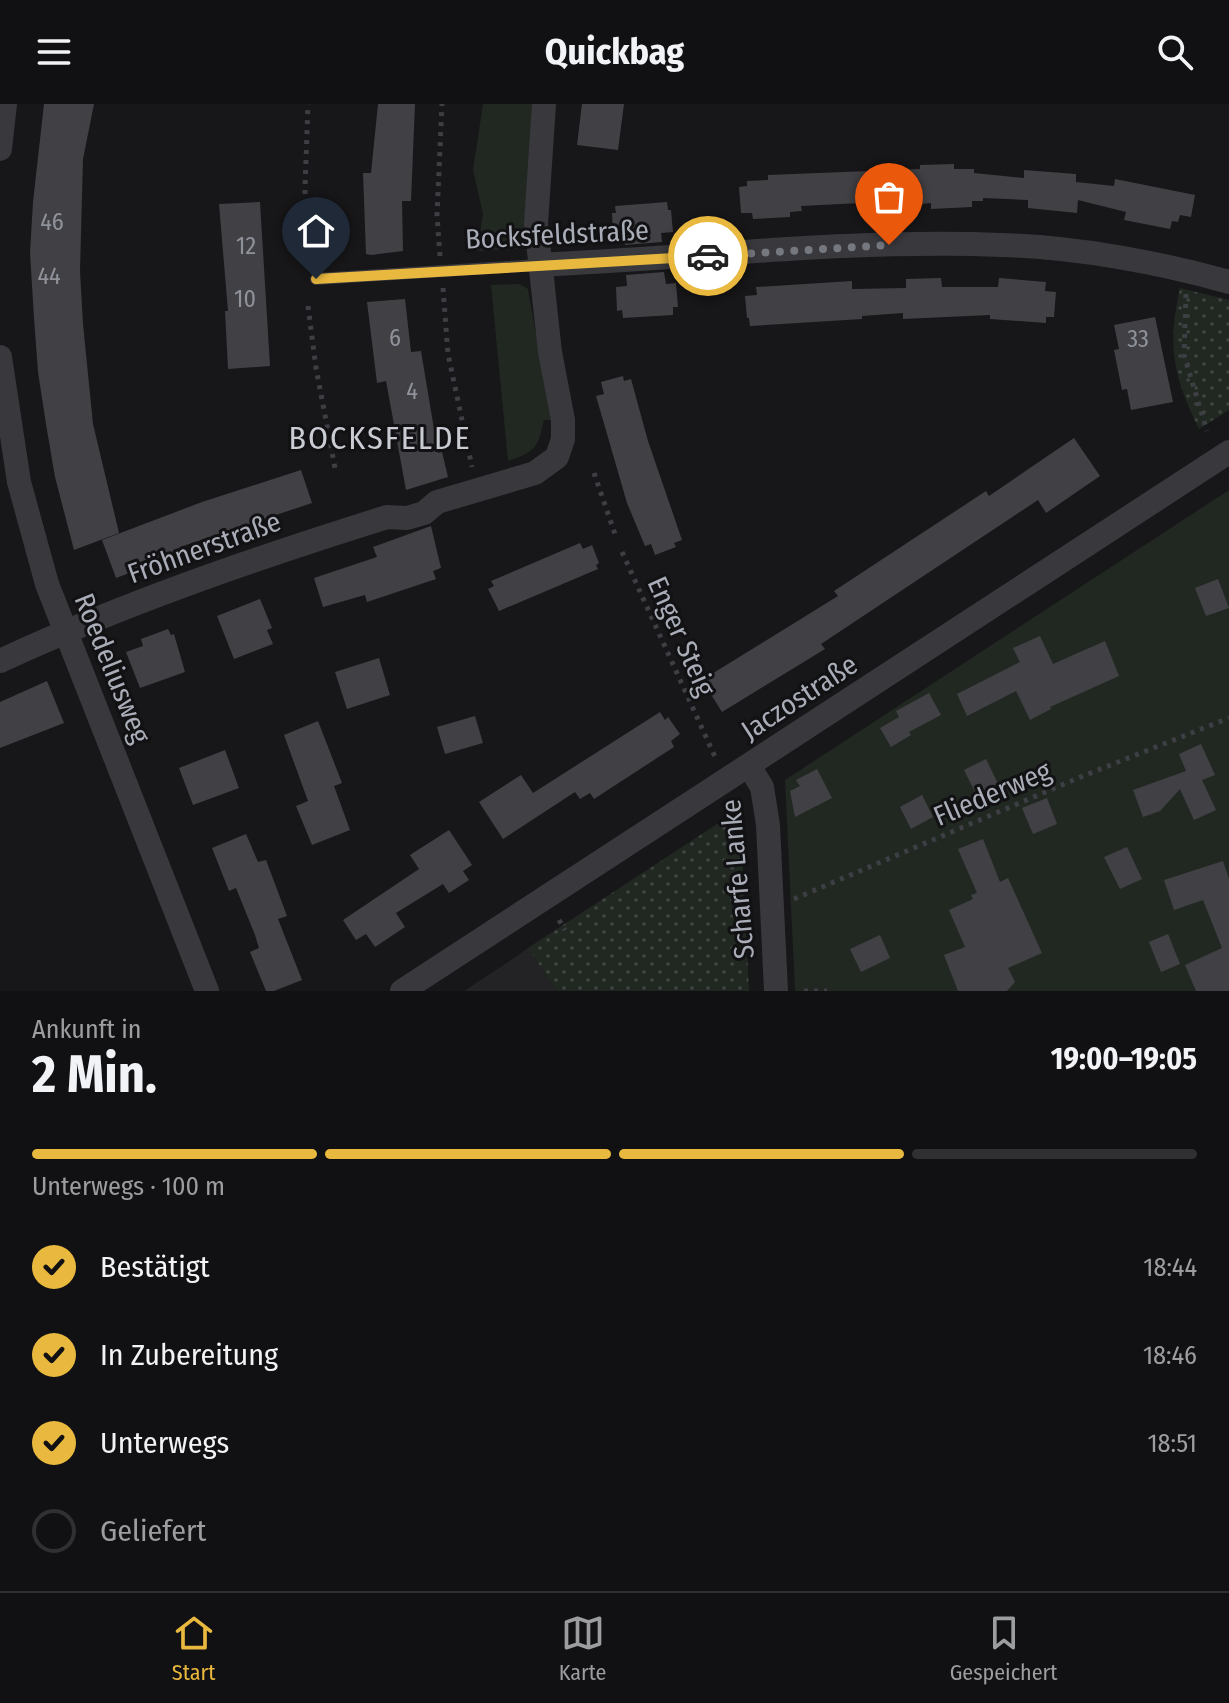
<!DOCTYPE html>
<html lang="de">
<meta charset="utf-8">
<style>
body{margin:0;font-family:"Fira Sans Condensed",sans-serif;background:#1a191b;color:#f1f3f6;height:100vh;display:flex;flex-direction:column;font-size:30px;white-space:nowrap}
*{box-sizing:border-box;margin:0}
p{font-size:26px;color:#9c9d9f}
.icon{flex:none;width:44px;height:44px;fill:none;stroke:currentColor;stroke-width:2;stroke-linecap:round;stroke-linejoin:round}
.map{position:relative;height:887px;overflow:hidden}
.panel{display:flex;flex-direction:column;background:#111012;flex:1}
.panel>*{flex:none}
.pin{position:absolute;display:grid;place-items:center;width:68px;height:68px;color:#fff;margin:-82px -34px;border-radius:50% 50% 50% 0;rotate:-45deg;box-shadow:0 0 8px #0007}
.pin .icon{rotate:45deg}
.courier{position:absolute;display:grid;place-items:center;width:80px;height:80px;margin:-40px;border:6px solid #e9b83e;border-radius:50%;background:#fff;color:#222;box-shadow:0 2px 10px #0007}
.summary em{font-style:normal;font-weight:700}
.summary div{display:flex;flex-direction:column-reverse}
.summary{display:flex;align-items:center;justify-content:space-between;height:136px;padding:0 32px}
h1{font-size:52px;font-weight:700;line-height:60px}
.bar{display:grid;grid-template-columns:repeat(4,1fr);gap:12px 8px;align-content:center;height:96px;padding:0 32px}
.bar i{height:10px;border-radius:6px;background:#303032}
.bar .active{background:#e9b83e}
.bar p{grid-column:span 4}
ol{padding:0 32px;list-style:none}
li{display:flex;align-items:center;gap:24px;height:88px}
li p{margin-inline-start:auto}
li .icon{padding:8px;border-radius:50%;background:#e9b83e;color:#111;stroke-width:4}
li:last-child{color:#9c9d9f}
li i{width:44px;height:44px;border:4px solid #303032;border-radius:50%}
header{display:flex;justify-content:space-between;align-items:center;height:104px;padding:0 32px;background:#111012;font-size:36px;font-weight:700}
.dock{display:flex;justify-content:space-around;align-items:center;height:112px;border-top:2px solid #303032;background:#111012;font-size:22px;color:#9c9d9f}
.dock a{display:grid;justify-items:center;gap:4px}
.dock .active{color:#e9b83e}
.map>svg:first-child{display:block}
.built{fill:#232225}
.green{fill:#212822}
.park{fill:url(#park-dots)}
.building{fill:#414145}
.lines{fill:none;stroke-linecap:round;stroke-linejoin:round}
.path{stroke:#3e3f44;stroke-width:5;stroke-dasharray:4 6;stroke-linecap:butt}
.lane{stroke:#38383d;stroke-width:12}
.street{stroke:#38383d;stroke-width:24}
.done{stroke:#76787f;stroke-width:8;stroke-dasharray:0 14.4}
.route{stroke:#e9b83e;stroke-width:10}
.labels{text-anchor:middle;stroke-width:6;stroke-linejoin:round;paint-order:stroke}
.number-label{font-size:24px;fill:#8f929a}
.street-label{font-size:28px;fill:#a9adb7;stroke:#121113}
.quarter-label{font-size:32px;letter-spacing:2px;fill:#caccd4;stroke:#121113}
</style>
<header><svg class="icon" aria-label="menu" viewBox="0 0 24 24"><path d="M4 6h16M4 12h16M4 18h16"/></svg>Quickbag<svg class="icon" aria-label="search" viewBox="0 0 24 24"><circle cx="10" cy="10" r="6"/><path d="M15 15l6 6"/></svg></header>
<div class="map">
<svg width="1229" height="887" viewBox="0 0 1229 887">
<defs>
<pattern id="park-dots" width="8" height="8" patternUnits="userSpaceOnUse" patternTransform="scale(2)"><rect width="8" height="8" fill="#212822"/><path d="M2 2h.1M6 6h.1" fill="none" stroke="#3e4440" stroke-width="1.8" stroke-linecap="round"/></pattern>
</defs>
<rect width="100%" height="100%" fill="#171618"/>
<polygon class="built" points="528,844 557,887 464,887 511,856"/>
<g class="green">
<polygon points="483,0 532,0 528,140 521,145 477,147 483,110 473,66"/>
<path d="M519,180L528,185L551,316H544C538,344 535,348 508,357L491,181Z"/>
<polygon points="1229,386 1229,887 795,887 785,676"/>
</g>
<g class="park">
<path d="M1180,184L1229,196V306L1199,325C1173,273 1167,241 1180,184Z"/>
<polygon points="740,705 749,887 557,887 528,844"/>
</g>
<g class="building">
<polygon points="44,0 94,0 83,55 80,167 83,220 93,320 119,429 74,446 55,373 46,320 38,268 34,214 30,149 33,98"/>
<polygon points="378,0 415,0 411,97 402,97 403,147 371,151 366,150 363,69 371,69"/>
<polygon points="582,0 624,0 618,46 577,41"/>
<polygon points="954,60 954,65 974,65 974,69 1024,74 1024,66 1076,70 1076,78 1114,82 1115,75 1195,91 1191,113 1180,111 1178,118 1172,117 1170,125 1124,116 1126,108 1078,96 1077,109 1028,104 1028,96 983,94 983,97 972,97 972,103 931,105 931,99 921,100 920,96 801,102 802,107 790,108 790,113 753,115 752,109 741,109 739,83 747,82 747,77 768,76 768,71 920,65 920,61"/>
<polygon points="260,98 270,262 228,265 225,207 228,207 219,100"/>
<polygon points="667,98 668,106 671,106 673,128 661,129 662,138 625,141 624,132 613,132 612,109 616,109 615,102"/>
<polygon points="664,168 666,180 676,179 678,203 673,203 673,211 623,214 622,206 617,207 616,183 627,182 626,171"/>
<polygon points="941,174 942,183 998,183 999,174 1046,178 1045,187 1056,188 1054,213 1046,213 1046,219 990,215 990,211 903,215 903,209 862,212 862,215 750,222 749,214 747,214 745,192 757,191 756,183 852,177 852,185 906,184 906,175"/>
<polygon points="405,195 411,248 421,247 438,349 442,348 448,373 406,386 386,277 377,279 367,198"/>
<polygon points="1155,213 1173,298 1131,306 1127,285 1122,286 1114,246 1119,245 1114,221"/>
<polygon points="623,272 624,277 631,275 648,337 682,436 674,439 676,443 655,451 651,440 645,442 627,399 596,292 604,290 601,278"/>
<polygon points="1074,334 1100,372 1046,409 1038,396 821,540 825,545 722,608 702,576 838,492 834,487 986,387 989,392"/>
<polygon points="301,366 312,399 180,443 183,449 116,474 102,436 202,398"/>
<polygon points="431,422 441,464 433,467 436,475 367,498 365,491 323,503 314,474 377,453 373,443"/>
<polygon points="580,439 583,445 592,441 599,459 596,461 598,465 499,507 488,485 494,482 491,477"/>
<polygon points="1218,475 1229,504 1206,512 1195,484"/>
<polygon points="260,495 272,524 267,526 273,540 234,555 217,512"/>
<polygon points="168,525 171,531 174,530 185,568 140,584 126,548 143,542 141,535"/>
<polygon points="1040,532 1053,560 1105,537 1119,572 1050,603 1051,605 1030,616 1016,587 967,612 957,590 1020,558 1013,544"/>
<polygon points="379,554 390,591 347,605 335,568"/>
<polygon points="47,577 64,619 0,644 0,598"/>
<polygon points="929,589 941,611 909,628 911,631 891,643 880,624 899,613 896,607"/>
<polygon points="660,608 665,616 668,613 680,630 671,637 674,643 594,695 590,689 580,695 575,688 503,735 479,698 521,671 533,689"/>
<polygon points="475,612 483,639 445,650 437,623"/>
<polygon points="318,617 342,679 334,682 350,726 312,741 296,702 308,697 284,631"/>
<polygon points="1201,640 1215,671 1202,676 1216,706 1194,716 1180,685 1160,707 1143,713 1133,686 1186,667 1179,650"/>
<polygon points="225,646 239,684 193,701 179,664"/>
<polygon points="986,655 1000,684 978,694 964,666"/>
<polygon points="817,665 832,694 795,713 790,687 800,682 796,676"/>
<polygon points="922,691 933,713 911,725 900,703"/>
<polygon points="1047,694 1057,720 1033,730 1022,704"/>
<polygon points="449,726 472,761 463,767 469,776 449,789 443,780 396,809 405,823 375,843 366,830 356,836 343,816 419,765 410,751"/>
<polygon points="246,730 258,758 266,756 287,812 278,815 302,876 274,887 266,887 250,848 259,844 255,831 236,784 229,787 212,744"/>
<polygon points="983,735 1000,778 1008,774 1042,849 1008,864 1015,878 1007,887 958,887 944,851 965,843 949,806 973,795 971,791 977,789 958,745"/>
<polygon points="1127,743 1142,775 1120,785 1104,753"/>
<polygon points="1223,757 1229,775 1229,887 1196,887 1185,861 1222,844 1203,796 1174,806 1164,776"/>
<polygon points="1168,830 1180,860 1161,868 1149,838"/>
<polygon points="880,831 890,854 861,868 850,845"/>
</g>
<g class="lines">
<g class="path">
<polyline points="306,150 305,84 308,0"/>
<polyline points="440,152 437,111 442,0"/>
<polyline points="443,184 448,250 472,363"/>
<polyline points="1186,190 1184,251 1207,327"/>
<polyline points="308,202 316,264 335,364"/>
<polyline points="594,369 616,433"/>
<polyline points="622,448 716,655"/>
<polyline points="794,795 1083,672 1229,614"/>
<polyline points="559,816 565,826"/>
<polyline points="804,887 827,887"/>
</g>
<polyline class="lane" points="316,175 539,161"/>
<g class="street">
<polyline points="0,45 5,0"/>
<path d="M539,161C691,154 849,135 1001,141C1075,143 1158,158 1229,178"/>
<polyline points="0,253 19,378 47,480 207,887"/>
<path d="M0,557C125,499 256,454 387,413L407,414L424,409L437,398L535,369L557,353L563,335V316L550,248L536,120L544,0"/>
<polyline points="749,662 762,683 768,721 776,887"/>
<polyline points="402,887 1229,348"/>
</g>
</g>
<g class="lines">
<polyline class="done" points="708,152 889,141"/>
<polyline class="route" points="316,175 708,152"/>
</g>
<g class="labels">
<g class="number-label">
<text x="52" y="126">46</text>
<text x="246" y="150">12</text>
<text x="49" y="180">44</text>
<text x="245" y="203">10</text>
<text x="395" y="242">6</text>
<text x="1138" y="243">33</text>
<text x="412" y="295">4</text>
</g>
<g class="street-label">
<text transform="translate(557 130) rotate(-3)" y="10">Bocksfeldstraße</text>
<text transform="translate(204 443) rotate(-20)" y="10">Fröhnerstraße</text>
<text transform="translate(682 532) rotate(66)" y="10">Enger Steig</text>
<text transform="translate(113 564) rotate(68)" y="10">Roedeliusweg</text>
<text transform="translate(799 593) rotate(-33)" y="10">Jaczostraße</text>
<text transform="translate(992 689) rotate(-23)" y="10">Fliederweg</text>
<text transform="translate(737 775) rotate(-95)" y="10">Scharfe Lanke</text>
</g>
<g class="quarter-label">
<text x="380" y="345">BOCKSFELDE</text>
</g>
</g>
</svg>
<div class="pin" style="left:889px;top:141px;background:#ea580c"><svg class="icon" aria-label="bag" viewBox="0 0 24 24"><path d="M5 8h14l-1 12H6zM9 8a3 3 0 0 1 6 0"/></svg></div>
<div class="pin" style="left:316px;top:175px;background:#1f2937"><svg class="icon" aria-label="home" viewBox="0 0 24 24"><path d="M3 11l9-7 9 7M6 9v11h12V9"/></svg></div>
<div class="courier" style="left:708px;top:152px"><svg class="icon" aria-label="car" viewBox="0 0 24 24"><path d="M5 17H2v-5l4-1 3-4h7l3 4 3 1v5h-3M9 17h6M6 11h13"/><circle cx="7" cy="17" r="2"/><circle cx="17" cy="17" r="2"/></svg></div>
</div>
<section class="panel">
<div class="summary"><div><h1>2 Min.</h1><p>Ankunft in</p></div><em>19:00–19:05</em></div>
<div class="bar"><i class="active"></i><i class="active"></i><i class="active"></i><i></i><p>Unterwegs · 100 m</p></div>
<ol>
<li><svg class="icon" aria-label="check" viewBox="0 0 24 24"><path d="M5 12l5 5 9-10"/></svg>Bestätigt<p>18:44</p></li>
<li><svg class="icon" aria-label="check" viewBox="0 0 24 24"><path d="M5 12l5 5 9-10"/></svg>In Zubereitung<p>18:46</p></li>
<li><svg class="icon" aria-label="check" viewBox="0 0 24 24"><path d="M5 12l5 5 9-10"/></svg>Unterwegs<p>18:51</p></li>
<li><i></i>Geliefert</li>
</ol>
</section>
<nav class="dock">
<a class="active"><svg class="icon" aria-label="home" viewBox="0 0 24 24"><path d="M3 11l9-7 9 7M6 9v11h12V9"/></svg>Start</a>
<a><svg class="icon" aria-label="map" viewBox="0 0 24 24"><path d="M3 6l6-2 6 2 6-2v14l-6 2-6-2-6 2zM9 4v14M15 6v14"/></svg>Karte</a>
<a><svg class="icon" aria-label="saved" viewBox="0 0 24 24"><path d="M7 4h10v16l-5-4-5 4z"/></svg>Gespeichert</a>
</nav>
